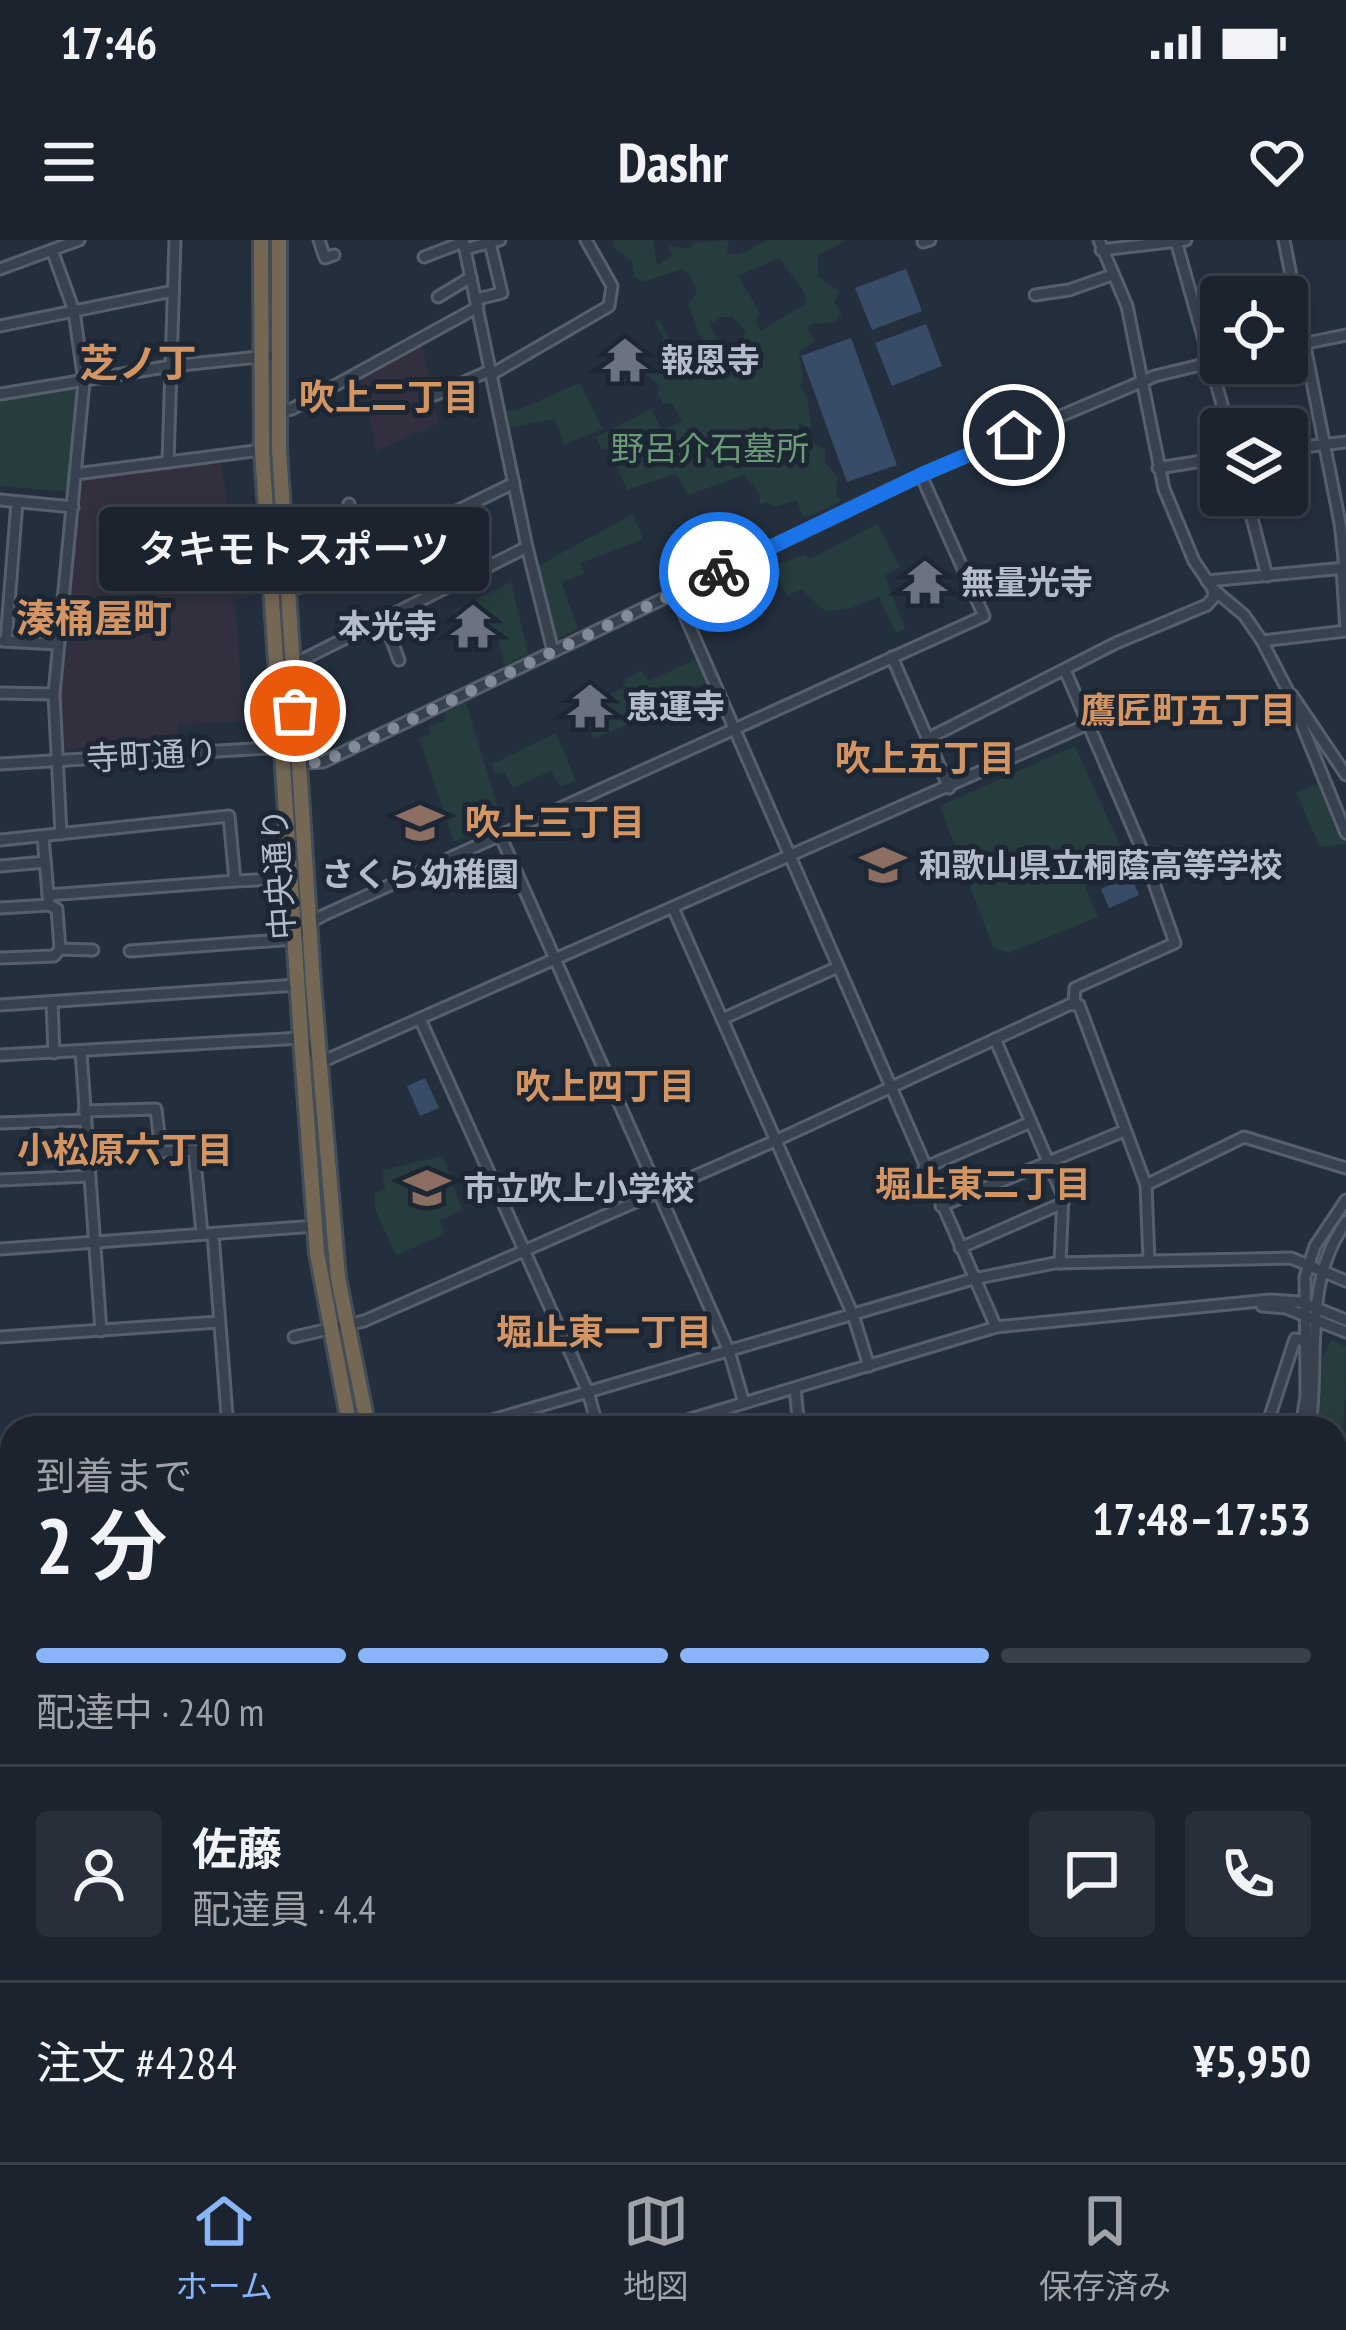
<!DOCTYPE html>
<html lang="ja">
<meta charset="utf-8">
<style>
body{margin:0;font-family:"PT Sans Narrow","Noto Sans JP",sans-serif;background:#282f3a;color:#f1f3f6;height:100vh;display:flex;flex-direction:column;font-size:45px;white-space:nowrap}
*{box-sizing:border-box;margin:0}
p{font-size:39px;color:#a0a4aa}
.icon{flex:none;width:66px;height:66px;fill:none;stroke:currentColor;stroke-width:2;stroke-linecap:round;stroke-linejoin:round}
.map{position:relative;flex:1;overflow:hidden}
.drawer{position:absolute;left:0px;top:1176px;width:1347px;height:747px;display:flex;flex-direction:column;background:#1b232e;border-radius:36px 36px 0 0;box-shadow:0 6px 18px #0003,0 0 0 3px #39404a}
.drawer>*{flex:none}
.tools{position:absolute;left:1200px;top:36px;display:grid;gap:24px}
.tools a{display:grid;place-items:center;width:108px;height:108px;border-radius:12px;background:#1b232e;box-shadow:0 6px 18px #0003,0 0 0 3px #39404a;font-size:60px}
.pin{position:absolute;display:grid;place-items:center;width:102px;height:102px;color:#fff;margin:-51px;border:6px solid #fff;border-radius:50%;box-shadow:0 3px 12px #0007}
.courier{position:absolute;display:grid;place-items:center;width:120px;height:120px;margin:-60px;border:9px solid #1a73e8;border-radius:50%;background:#fff;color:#222;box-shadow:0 3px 15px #0007}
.bubble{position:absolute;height:84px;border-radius:12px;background:#1b232e;box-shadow:0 6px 18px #0003,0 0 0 3px #39404a;font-size:39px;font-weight:600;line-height:84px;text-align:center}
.headline em{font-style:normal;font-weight:600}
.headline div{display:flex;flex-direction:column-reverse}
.headline{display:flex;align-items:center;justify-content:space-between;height:204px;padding:0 36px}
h1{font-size:78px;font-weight:600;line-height:90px}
.bar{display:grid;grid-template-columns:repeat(4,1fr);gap:18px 12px;align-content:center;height:144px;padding:0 36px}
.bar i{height:15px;border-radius:9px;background:#39404a}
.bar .current{background:#8ab4f8}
.bar p{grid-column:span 4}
.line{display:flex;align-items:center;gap:30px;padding:0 36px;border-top:3px solid #39404a}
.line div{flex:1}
.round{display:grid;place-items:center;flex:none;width:126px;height:126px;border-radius:12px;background:#282f3a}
.status{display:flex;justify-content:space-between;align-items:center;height:84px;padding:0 60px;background:#1b232e;direction:ltr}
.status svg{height:33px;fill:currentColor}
header{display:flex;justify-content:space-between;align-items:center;height:156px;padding:0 36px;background:#1b232e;font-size:54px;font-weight:600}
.tab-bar{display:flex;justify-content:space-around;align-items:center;height:168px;border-top:3px solid #39404a;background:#1b232e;font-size:33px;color:#a0a4aa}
.tab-bar a{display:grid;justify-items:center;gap:6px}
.tab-bar .current{color:#8ab4f8}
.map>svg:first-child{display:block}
.medical{fill:#32303f}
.green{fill:#263c3f;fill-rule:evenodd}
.water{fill:#394c67}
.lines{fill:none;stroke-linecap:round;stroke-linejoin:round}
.minor-casing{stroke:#565f6c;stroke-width:15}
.highway-casing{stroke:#434c59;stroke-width:20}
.minor{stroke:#38414e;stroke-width:9}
.highway{stroke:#746855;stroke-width:14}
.done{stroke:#828b98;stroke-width:12;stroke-dasharray:0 21.6}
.route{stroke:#1a73e8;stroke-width:15}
.labels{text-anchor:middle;stroke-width:10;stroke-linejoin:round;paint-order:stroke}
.poi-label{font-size:33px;font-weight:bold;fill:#b4bcc9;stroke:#1d2633;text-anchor:start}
.park-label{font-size:33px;fill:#6b9a76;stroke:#1d2633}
.street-label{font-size:33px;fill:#b4bcc9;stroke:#1d2633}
.neighbourhood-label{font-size:36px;font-weight:bold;fill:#d59563;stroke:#1d2633}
.quarter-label{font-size:39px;font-weight:bold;fill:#d59563;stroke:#1d2633}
</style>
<div class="status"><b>17:46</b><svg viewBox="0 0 49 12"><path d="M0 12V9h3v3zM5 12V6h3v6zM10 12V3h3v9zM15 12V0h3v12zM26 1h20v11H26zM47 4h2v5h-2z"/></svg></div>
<header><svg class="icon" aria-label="menu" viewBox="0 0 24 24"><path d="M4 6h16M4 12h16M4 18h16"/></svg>Dashr<svg class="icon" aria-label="heart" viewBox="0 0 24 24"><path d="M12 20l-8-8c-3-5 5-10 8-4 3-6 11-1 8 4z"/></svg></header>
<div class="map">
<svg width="1346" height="1922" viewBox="0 0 1346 1922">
<rect width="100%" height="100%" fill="#242f3e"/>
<g class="medical">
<polygon points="422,103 438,184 376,211 361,136"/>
<polygon points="221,218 228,273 250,273 256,356 235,358 243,481 178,484 179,502 61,509 61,423 80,244 84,239"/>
</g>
<g class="green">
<path d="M614,0H653L657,26L672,16L669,6L690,9L694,3L729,0L727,13C747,19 752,4 770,0C786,0 827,0 847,0L818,15V37L839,51L834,62L842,75L833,83L811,84L807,88L815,102L799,112L803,140L800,146L807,157L812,189L799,183L796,210H806L812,202L825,210V222L838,238L836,253L841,261L808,277L802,275L797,260L775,267L768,262L760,264L759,253L744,235L688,255L676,234L627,250L616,225L617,210L602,209L596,197L651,169L662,191L682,181L672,163L664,164L657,155L660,147L647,134L666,122L662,94L655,83L659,79L687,135C709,127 736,113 746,92L733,77H721L710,84L722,109L690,129L687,126L707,114L688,64L697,52L690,35L682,29L643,42L634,36L632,21L612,6ZM779,18L803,50L806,64L760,91L756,81L760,73L738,36Z"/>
<polygon points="580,143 603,189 564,205 555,179 507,188 505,172 518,170"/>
<polygon points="77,148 68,252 0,246 0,158"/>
<polygon points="633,274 643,299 581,323 584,334 561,342 578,389 555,400 536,327"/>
<polygon points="877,284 900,327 885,335 905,389 896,393 879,357 849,369 825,371 801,349 787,357 773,326 804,315 810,319"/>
<polygon points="511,342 528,414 505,425 496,393 490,392 480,371 459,380 454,370"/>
<polygon points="698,418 708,442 637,472 623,441 641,430 649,441"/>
<polygon points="599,444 605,456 624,448 639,480 594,498 588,487 603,481 588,448"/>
<polygon points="466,463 502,581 454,602 419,498 431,494 429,486 445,480 445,472"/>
<polygon points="556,493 576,541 561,547 551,531 513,548 505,532 495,534 492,524"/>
<polygon points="1075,506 1130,627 1085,646 1098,677 1009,713 993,707 940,566"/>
<polygon points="1317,544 1346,594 1346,604 1320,607 1296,552"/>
<polygon points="443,916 462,970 440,980 445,994 396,1015 376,971 374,953 385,950 382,930"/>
<path d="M1332,1100L1346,1107C1346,1176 1339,1240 1335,1308V1188H1316L1323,1116Z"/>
<polygon points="3,1508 12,1522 11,1625 0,1605 0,1510"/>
<polygon points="1335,1600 1346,1637 1346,1770 1335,1746"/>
<polygon points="0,1701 12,1733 12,1911 68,1911 71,1922 0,1922"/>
</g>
<g class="water">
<polygon points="906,29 922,71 872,90 855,48"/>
<polygon points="926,84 942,126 892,146 875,103"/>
<polygon points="851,98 897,225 847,242 801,116"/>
<polygon points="1131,636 1139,655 1109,668 1101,649"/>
<polygon points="425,838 439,868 420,876 407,846"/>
<polygon points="1346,1200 1346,1637 1335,1600 1335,1308 1340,1223"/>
</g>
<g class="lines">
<g class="minor-casing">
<g id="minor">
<polyline points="319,0 325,18 334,15"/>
<polyline points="463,0 527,307 553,411"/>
<polyline points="1099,0 1127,66 1164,249 1194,321 1213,349 1244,375 1262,401 1288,451 1346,593"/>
<polyline points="1284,0 1340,283 1345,328"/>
<polyline points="1176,1 1229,189"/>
<polyline points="923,2 930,0"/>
<polyline points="465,9 500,0"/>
<polyline points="52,10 74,71 84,142 54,454 61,594"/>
<polyline points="1101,10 1186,0"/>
<polyline points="424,17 463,2"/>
<polyline points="0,29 79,0"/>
<polyline points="1035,55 1069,50 1112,35"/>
<polyline points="438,57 471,37"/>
<polyline points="477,59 502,53 490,3"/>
<polyline points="0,86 173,51"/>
<polyline points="1287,107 1346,95"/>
<polyline points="492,134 609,66 612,46 586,0"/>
<polyline points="0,154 171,126 278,115"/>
<polyline points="435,155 491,130"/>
<polyline points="278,172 292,169 478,67"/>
<polyline points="1287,209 1346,202"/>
<polyline points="168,222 175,0"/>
<polyline points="1158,228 1221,218"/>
<polyline points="75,234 262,210"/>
<polyline points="1246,255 1267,336"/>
<polyline points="0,260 73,267"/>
<polyline points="349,264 366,316"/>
<polyline points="1207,341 1345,328"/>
<polyline points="273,350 301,347 514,243"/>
<polyline points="675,353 996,1087"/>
<polyline points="384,379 399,420"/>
<polyline points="3,401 57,404"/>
<polyline points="6,401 17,262"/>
<polyline points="1262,401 1346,391 1342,328"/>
<polyline points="892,417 949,548"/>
<polyline points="278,426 292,425 527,307"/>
<polyline points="1065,430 1143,612 1175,703 1075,748 1074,765"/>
<polyline points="0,453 54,454"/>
<polyline points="1292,455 1346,535"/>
<polyline points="927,499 1116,403 1207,365 1214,357 1213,349"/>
<polyline points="298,517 306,523 323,522 921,235 1155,136 1221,120"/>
<polyline points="0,524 268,508 282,512"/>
<polyline points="500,595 729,1111 744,1163"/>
<polyline points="0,600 229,576 235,641 292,638"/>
<polyline points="0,626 45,622"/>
<polyline points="48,655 235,641"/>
<polyline points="49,665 57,669 60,709 93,710"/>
<polyline points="0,668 49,665 43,597"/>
<polyline points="673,668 853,1075 869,1126"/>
<polyline points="130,711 295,699 309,683 324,675 984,376 921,235"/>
<polyline points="1,718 54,716 60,709"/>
<polyline points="52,762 54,813"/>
<polyline points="0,765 297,745"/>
<polyline points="420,779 588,1152 598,1188"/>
<polyline points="722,779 838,727"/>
<polyline points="995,799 1063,956 1060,1023"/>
<polyline points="81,812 101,1091"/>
<polyline points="0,815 301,798 320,820 328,819 1086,485"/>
<polyline points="84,871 156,869 161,912 194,910 202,994"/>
<polyline points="0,883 85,880"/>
<polyline points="924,928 1031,882"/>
<polyline points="0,940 89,936"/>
<polyline points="1146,945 1244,897 1346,928"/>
<polyline points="941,966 1124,891"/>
<polyline points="213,994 228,1188"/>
<polyline points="960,1008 1063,963"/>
<polyline points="0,1009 316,986"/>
<polyline points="1262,1066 1286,1068 1346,1092"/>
<polyline points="0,1097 219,1082"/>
<polyline points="294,1097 364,1081 777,900 1071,764 1079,765 1146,945 1149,1021"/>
<polyline points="795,1148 799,1188"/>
<polyline points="465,1188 973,1039 1055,1023 1291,1018 1346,1041"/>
<polyline points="661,1188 996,1087 1270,1060 1301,1062 1346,1080"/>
<polyline points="1266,1188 1295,1099 1306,1101"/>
<polyline points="1301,1188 1306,1155 1305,1037 1315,1006 1346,960"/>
<path d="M1310,1188C1320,1117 1302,1043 1346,982"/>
<polyline points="0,1398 12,1394"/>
<polyline points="0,1627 12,1625"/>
<polyline points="0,1692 12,1722"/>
<polyline points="1335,1758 1346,1784"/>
<polyline points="1335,1778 1346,1803"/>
<polyline points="71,1911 76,1922"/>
<polyline points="347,1911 348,1922"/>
<polyline points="1238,1911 1239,1922"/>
<polyline points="802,1913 814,1922"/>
<polyline points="152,1920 167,1922"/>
<polyline points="200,1922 202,1911"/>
<polyline points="524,1922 526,1911"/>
<polyline points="611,1922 615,1911"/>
<polyline points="843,1922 850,1915"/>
<polyline points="929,1922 932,1911"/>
<polyline points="1078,1922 1078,1911"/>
</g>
</g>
<g class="highway-casing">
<g id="highway">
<polyline points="261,0 262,210 301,798 317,1013 350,1188"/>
<polyline points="279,0 279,209 313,744 338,1038 368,1188"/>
<polyline points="454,1911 456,1922"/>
<polyline points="471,1911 472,1922"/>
</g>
</g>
<use href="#minor" class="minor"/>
<use href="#highway" class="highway"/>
</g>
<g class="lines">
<polyline class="done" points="295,471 298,517 306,523 323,522 719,332"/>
<polyline class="route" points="719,332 921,235 1014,195"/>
</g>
<defs>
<g id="temple-bare" transform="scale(3.6)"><path d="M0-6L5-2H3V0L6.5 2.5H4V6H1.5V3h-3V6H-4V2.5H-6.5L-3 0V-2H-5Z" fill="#6b7280" stroke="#1d2633" stroke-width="2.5" paint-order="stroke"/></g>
<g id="school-bare" transform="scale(3.6)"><path d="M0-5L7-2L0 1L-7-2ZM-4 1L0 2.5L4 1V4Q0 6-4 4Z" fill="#8d6e63" stroke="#1d2633" stroke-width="2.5" paint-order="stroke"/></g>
</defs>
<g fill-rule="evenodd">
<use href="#temple-bare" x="625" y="120"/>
<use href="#temple-bare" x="925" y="342"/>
<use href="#temple-bare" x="473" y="386"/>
<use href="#temple-bare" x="590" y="466"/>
<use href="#school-bare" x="420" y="583"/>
<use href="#school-bare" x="883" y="625"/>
<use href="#school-bare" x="427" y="948"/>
</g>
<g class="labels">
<g class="poi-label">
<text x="661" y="132">報恩寺</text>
<text x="961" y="354">無量光寺</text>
<text x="437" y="398" text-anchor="end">本光寺</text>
<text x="626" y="478">恵運寺</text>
<text x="919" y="637">和歌山県立桐蔭高等学校</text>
<text x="420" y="646" text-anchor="middle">さくら幼稚園</text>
<text x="463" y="960">市立吹上小学校</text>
</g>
<g class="park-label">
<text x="710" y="220">野呂介石墓所</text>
</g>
<g class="street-label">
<text transform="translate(152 515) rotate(-3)" y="12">寺町通り</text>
<text transform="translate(278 634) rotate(-94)" y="12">中央通り</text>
</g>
<g class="neighbourhood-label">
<text x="389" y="170">吹上二丁目</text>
<text x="1188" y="483">鷹匠町五丁目</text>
<text x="925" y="531">吹上五丁目</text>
<text x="555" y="595">吹上三丁目</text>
<text x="605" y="859">吹上四丁目</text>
<text x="125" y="923">小松原六丁目</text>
<text x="983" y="957">堀止東二丁目</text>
<text x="604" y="1105">堀止東一丁目</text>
</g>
<g class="quarter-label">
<text x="138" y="137">芝ノ丁</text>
<text x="94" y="392">湊桶屋町</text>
</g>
</g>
</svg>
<div class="tools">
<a><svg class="icon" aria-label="locate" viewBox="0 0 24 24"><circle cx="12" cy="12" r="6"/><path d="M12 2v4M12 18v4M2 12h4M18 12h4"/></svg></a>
<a><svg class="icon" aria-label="layers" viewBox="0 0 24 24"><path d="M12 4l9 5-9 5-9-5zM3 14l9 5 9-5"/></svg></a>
</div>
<div class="pin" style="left:295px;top:471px;background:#ea580c"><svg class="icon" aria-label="bag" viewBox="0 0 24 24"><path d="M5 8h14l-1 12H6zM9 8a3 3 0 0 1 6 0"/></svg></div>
<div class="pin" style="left:1014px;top:195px;background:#1f2937"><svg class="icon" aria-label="home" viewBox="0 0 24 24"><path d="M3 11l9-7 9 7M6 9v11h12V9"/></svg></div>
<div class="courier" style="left:719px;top:332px"><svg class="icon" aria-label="bike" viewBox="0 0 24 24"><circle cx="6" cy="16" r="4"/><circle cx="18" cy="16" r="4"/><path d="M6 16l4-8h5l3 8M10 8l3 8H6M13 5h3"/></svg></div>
<div class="bubble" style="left:99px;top:267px;width:390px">タキモトスポーツ</div>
<section class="drawer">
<div class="headline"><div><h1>2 分</h1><p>到着まで</p></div><em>17:48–17:53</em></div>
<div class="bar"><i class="current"></i><i class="current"></i><i class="current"></i><i></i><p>配達中 · 240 m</p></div>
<div class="line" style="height:216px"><a class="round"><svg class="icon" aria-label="person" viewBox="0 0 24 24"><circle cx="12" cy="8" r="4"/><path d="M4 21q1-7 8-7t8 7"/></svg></a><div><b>佐藤</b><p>配達員 · 4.4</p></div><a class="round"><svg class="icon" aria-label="chat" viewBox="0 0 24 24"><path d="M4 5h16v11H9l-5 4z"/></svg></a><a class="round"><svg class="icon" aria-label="phone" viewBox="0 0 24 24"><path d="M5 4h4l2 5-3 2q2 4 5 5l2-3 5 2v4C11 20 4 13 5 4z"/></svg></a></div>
<div class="line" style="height:156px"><div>注文 #4284</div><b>¥5,950</b></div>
</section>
</div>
<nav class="tab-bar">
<a class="current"><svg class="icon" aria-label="home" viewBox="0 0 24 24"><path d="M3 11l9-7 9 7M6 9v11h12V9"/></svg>ホーム</a>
<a><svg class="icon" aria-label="map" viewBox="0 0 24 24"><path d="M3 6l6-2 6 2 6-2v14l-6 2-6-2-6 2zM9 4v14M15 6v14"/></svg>地図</a>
<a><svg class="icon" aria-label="saved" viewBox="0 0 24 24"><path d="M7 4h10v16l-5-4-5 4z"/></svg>保存済み</a>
</nav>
